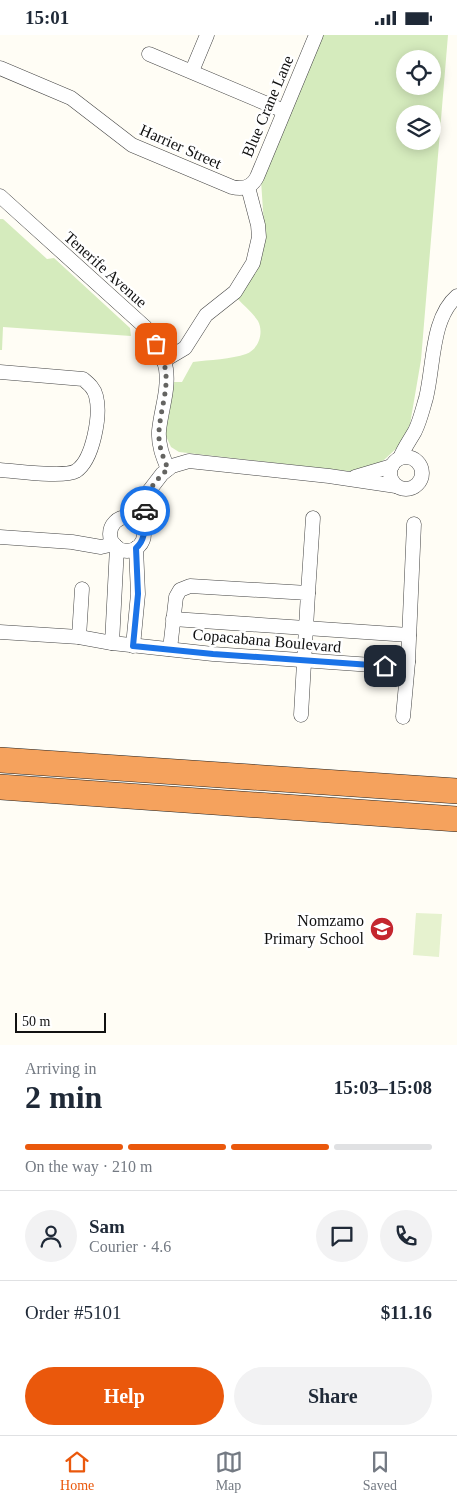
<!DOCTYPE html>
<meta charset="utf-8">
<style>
body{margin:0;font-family:"Times New Roman",serif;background:#f2f2f3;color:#1f2937;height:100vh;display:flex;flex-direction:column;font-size:19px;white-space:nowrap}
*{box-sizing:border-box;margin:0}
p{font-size:16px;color:#747a83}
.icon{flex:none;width:28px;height:28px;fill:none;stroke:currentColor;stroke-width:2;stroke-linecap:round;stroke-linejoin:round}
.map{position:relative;height:1010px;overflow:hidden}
.side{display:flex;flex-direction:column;background:#fff;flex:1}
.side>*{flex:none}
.buttons{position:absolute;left:396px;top:15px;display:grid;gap:10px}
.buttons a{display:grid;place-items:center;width:45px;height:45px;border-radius:50%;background:#fff;box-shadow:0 2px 12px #0003;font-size:25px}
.scale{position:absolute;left:15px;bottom:12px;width:91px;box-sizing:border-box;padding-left:5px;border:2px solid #111;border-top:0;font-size:14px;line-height:18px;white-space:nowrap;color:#111;-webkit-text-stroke:4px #fff;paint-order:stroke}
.pin{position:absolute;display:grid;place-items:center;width:42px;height:42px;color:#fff;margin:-21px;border-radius:10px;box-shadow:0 2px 8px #0006}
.courier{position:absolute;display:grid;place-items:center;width:50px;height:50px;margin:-25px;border:4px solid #1a73e8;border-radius:50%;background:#fff;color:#222;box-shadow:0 1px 6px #0007}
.head em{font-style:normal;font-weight:700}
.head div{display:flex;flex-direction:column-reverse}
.head{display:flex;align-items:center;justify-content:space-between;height:85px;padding:0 25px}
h1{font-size:32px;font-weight:700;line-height:38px}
.bar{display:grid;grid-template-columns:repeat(4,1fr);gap:8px 5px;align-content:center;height:60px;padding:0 25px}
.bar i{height:6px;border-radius:4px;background:#e0e1e3}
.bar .active{background:#ea580c}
.bar p{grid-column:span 4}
.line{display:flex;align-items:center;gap:12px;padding:0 25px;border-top:1px solid #e0e1e3}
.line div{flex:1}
.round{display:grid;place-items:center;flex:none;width:52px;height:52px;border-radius:26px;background:#f2f2f3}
.primary-button{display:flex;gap:10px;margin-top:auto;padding:10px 25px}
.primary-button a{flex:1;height:58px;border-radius:30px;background:#ea580c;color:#fff;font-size:20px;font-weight:700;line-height:58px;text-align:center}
.primary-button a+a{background:#f2f2f3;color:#1f2937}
.status{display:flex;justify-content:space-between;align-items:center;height:35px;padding:0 25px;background:#fff;direction:ltr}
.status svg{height:14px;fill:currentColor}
.menu{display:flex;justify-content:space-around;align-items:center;height:70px;border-top:1px solid #e0e1e3;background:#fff;font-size:14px;color:#747a83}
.menu a{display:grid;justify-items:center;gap:2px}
.menu .active{color:#ea580c}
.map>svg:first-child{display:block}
.green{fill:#d5ebbd;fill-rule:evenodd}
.pitch{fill:#e6f2cf}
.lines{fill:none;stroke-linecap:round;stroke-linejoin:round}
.street-casing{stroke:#444;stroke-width:15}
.highway-casing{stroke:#222;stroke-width:26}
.street{stroke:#fff;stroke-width:14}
.highway{stroke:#f5a25d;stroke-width:25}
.done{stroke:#646461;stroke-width:5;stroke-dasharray:0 9}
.route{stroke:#1a73e8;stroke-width:6}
.labels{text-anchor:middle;stroke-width:5;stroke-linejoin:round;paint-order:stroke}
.street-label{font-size:16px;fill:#111;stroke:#fff}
.poi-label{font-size:16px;fill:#111;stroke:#fff;text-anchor:end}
</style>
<div class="status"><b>15:01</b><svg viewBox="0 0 49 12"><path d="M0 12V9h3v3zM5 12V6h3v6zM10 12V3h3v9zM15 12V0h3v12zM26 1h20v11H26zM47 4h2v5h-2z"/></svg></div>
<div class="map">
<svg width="457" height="1010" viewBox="0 0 457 1010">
<rect width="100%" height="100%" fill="#fffdf5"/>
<g class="green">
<path d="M322,0H448L421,325L410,389L401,409L385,424L377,430L357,436H347L179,417L171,412L165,399L174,347H182L193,327C209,325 232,324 246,319C259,314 264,298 258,286C253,278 244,271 237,263L261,224L264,191L261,145ZM405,24H432V51H405ZM405,79H432V106H405Z"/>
<polygon points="0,184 3,184 47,224 54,223 130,293 131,301 3,292 2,315 0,315"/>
</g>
<polygon class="pitch" points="416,878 442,879 439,922 413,920"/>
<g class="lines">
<g class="street-casing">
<g id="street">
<polyline points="149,19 284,76"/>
<path d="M0,33L71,63L132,110L232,152C243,155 252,152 257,142L316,0"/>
<polyline points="192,36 207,0"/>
<path d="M0,161L145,292C154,305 163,318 166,334C169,355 161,375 159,396C158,410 163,422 168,434"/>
<polyline points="163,326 185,313 206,280 235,257 253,228 259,202 258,190 248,152"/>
<path d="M0,337L83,344C89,349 94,353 96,361C101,380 93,425 76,436C64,443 16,436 0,435"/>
<circle cx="406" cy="438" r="16"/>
<path d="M400,423C404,413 410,405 415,396C420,386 423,373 426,363C434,331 431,283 457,261"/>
<polyline points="355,442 392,431"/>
<polyline points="129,482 162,439 172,431 189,426 329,441 396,451"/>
<circle cx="127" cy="499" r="17"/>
<polyline points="0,502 72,507 101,512 114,509"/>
<polyline points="308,558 313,483"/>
<polyline points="173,584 409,600"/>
<polyline points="0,597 79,602 112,608 213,619 401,632 408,627 414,489"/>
<polyline points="79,602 82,554"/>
<polyline points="112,608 117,512"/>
<polyline points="133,611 138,559 136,513"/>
<polyline points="170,614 176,562 180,555 190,551 308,558 301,680"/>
<polyline points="403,682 408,627"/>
</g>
</g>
<g class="highway-casing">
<g id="highway">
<polyline points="0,725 457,756"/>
<polyline points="0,752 457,784"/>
</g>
</g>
<use href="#street" class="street"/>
<use href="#highway" class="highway"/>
</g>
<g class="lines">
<path class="done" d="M145,476C147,455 153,448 168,434C163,422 158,410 159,396C162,361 175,343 156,309"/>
<path class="route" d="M145,476C144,489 147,504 136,513L138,559L133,611L213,619L385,631"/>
</g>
<defs>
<g id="school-disc" transform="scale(1.25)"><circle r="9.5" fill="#c4262e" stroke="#fff"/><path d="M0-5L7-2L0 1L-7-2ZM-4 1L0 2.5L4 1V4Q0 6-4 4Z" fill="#fff"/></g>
</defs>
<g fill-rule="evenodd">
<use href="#school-disc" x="382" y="894"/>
</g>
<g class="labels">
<g class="street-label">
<text transform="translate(267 71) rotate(-67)" y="6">Blue Crane Lane</text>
<text transform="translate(181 111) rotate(24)" y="6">Harrier Street</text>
<text transform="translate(106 234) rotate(42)" y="6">Tenerife Avenue</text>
<text transform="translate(267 605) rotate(5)" y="6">Copacabana Boulevard</text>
</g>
<g class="poi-label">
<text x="364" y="891">Nomzamo<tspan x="364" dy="18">Primary School</tspan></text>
</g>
</g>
</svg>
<div class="buttons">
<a><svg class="icon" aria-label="locate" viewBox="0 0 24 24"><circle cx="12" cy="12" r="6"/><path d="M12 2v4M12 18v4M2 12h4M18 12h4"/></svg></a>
<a><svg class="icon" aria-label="layers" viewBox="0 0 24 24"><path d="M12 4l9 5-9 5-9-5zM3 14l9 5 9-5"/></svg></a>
</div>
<div class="scale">50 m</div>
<div class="pin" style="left:156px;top:309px;background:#ea580c"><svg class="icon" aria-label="bag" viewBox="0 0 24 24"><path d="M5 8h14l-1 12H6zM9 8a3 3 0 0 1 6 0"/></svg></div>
<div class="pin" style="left:385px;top:631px;background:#1f2937"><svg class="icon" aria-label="home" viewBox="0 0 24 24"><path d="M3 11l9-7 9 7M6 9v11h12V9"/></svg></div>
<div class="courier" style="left:145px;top:476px"><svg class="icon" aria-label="car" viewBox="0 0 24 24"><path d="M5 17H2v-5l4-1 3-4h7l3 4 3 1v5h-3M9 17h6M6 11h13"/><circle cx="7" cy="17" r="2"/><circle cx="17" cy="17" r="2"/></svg></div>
</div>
<section class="side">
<div class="head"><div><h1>2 min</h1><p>Arriving in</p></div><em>15:03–15:08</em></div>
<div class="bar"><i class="active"></i><i class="active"></i><i class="active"></i><i></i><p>On the way · 210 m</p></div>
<div class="line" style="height:90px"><a class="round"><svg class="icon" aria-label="person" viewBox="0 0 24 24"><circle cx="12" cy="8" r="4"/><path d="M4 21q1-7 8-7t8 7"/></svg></a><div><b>Sam</b><p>Courier · 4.6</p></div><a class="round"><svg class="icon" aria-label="chat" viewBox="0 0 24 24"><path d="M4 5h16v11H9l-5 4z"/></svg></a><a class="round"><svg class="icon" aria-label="phone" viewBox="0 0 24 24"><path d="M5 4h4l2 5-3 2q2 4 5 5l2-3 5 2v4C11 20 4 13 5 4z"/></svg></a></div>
<div class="line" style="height:65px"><div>Order #5101</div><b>$11.16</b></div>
<div class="primary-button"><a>Help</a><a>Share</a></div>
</section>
<nav class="menu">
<a class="active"><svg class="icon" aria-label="home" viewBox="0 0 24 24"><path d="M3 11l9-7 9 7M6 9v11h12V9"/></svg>Home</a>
<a><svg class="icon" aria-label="map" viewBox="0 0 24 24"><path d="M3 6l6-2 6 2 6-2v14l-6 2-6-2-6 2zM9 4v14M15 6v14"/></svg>Map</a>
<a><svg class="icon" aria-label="saved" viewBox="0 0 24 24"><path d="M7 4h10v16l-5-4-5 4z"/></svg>Saved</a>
</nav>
